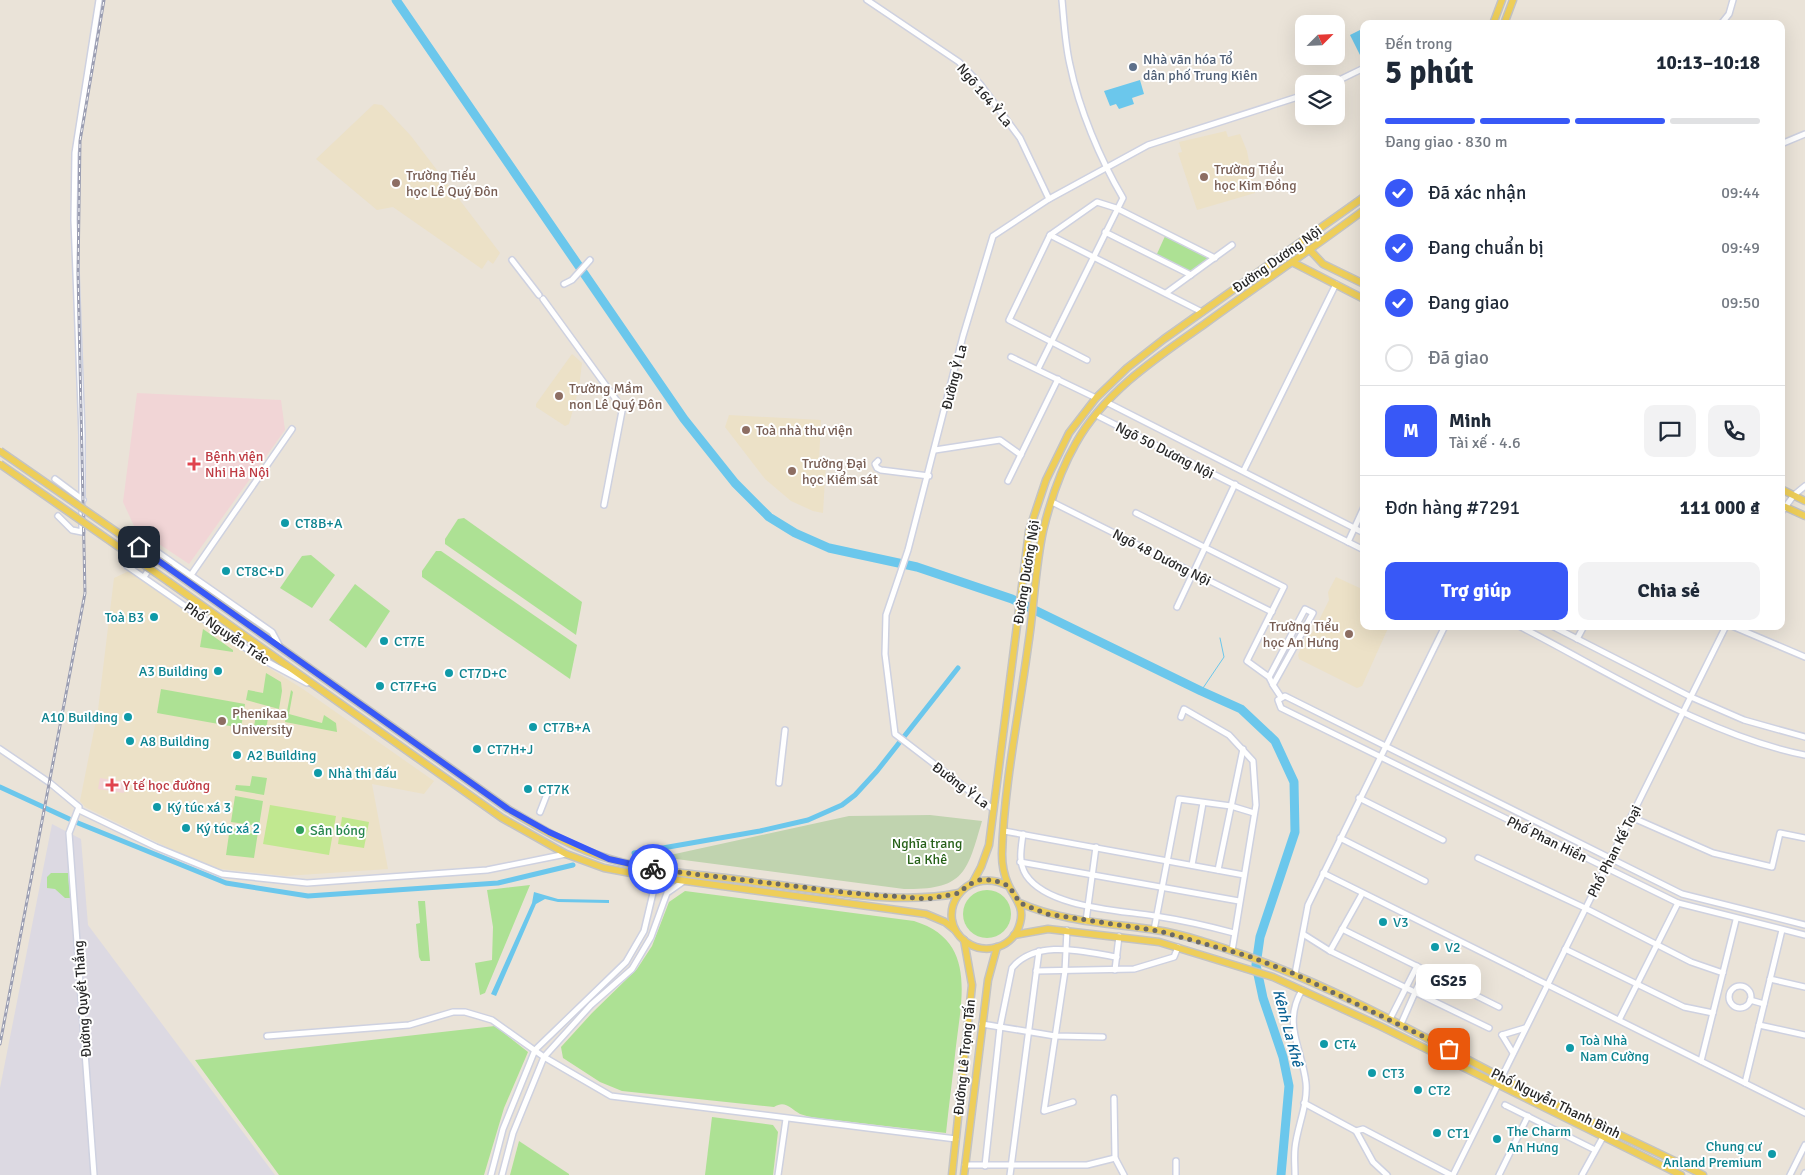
<!DOCTYPE html>
<html lang="vi">
<meta charset="utf-8">
<style>
body{margin:0;font-family:Signika,sans-serif;background:#f2f2f3;color:#1f2937;height:100vh;display:flex;flex-direction:column;font-size:19px;white-space:nowrap}
*{box-sizing:border-box;margin:0}
p{font-size:16px;color:#747a83}
.icon{flex:none;width:28px;height:28px;fill:none;stroke:currentColor;stroke-width:2;stroke-linecap:round;stroke-linejoin:round}
.map{position:relative;flex:1;overflow:hidden}
.side{position:absolute;left:1360px;top:20px;width:425px;height:610px;display:flex;flex-direction:column;background:#fff;border-radius:10px;box-shadow:0 5px 20px #0002}
.side>*{flex:none}
.needle{width:32px;rotate:66deg}
.buttons{position:absolute;left:1295px;top:15px;display:grid;gap:10px}
.buttons a{display:grid;place-items:center;width:50px;height:50px;border-radius:10px;background:#fff;box-shadow:0 5px 20px #0002;font-size:25px}
.pin{position:absolute;display:grid;place-items:center;width:42px;height:42px;color:#fff;margin:-21px;border-radius:10px;box-shadow:0 2px 8px #0006}
.courier{position:absolute;display:grid;place-items:center;width:50px;height:50px;margin:-25px;border:4px solid #3858f7;border-radius:50%;background:#fff;color:#222;box-shadow:0 1px 6px #0007}
.bubble{position:absolute;height:35px;border-radius:10px;background:#fff;box-shadow:0 5px 20px #0002;font-size:16px;font-weight:700;line-height:35px;text-align:center}
.overview em{font-style:normal;font-weight:700}
.overview div{display:flex;flex-direction:column-reverse}
.overview{display:flex;align-items:center;justify-content:space-between;height:85px;padding:0 25px}
h1{font-size:32px;font-weight:700;line-height:38px}
.bar{display:grid;grid-template-columns:repeat(4,1fr);gap:8px 5px;align-content:center;height:60px;padding:0 25px}
.bar i{height:6px;border-radius:4px;background:#e0e1e3}
.bar .on{background:#3858f7}
.bar p{grid-column:span 4}
.line{display:flex;align-items:center;gap:12px;padding:0 25px;border-top:1px solid #e0e1e3}
.line div{flex:1}
.round{display:grid;place-items:center;flex:none;width:52px;height:52px;border-radius:10px;background:#f2f2f3}
ol{padding:0 25px;list-style:none}
li{display:flex;align-items:center;gap:15px;height:55px}
li p{margin-inline-start:auto}
li .icon{padding:5px;border-radius:50%;background:#3858f7;color:#fff;stroke-width:4}
li:last-child{color:#747a83}
li i{width:28px;height:28px;border:2px solid #e0e1e3;border-radius:50%}
.primary-button{display:flex;gap:10px;margin-top:auto;padding:10px 25px}
.primary-button a{flex:1;height:58px;border-radius:10px;background:#3858f7;color:#fff;font-size:20px;font-weight:700;line-height:58px;text-align:center}
.primary-button a+a{background:#f2f2f3;color:#1f2937}
.map>svg:first-child{display:block}
.industrial{fill:#dcd9e2}
.education{fill:#ece1c7}
.medical{fill:#f1d5d6}
.green{fill:#ade194}
.cemetery{fill:#c0d3af}
.pitch{fill:#c1e890}
.water{fill:#6bc7ec}
.lines{fill:none;stroke-linecap:round;stroke-linejoin:round}
.stream{stroke:#6bc7ec;stroke-width:1}
.canal{stroke:#6bc7ec;stroke-width:5}
.river{stroke:#6bc7ec;stroke-width:9}
.minor-casing{stroke:#ced1e0;stroke-width:8}
.major-casing{stroke:#c3c3c3;stroke-width:9}
.minor{stroke:#fff;stroke-width:5}
.major{stroke:#eece59;stroke-width:6}
.rail-casing{stroke:#9b9eb2;stroke-width:3}
.rail{stroke:#fff;stroke-width:1;stroke-dasharray:4;stroke-linecap:butt}
.major-bridge-casing{stroke:#c3c3c3;stroke-width:9;stroke-linecap:butt}
.major-bridge{stroke:#eece59;stroke-width:6}
.done{stroke:#6b6965;stroke-width:5;stroke-dasharray:0 9}
.route{stroke:#3858f7;stroke-width:6}
.service-dot{fill:#5c6f8a;stroke:#fff;stroke-width:2}
.education-dot{fill:#8d6e63;stroke:#fff;stroke-width:2}
.health-dot{fill:#e0444e;stroke:#fff;stroke-width:2}
.culture-dot{fill:#0f9aa8;stroke:#fff;stroke-width:2}
.leisure-dot{fill:#2e9e5b;stroke:#fff;stroke-width:2}
.labels{text-anchor:middle;stroke-width:4;stroke-linejoin:round;paint-order:stroke}
.service-label{font-size:14px;fill:#4e5e75;stroke:#fff;text-anchor:start}
.street-label{font-size:14px;fill:#272727;stroke:#fff}
.education-label{font-size:14px;fill:#785e54;stroke:#fff;text-anchor:start}
.health-label{font-size:14px;fill:#be3a42;stroke:#fff;text-anchor:start}
.culture-label{font-size:14px;fill:#0d838f;stroke:#fff;text-anchor:start}
.leisure-label{font-size:14px;fill:#27864d;stroke:#fff;text-anchor:start}
.park-label{font-size:14px;fill:#276119;stroke:#fff}
.water-label{font-size:15px;font-style:italic;fill:#0e6394;stroke:#fff}
</style>
<div class="map">
<svg width="1805" height="1175" viewBox="0 0 1805 1175">
<rect width="100%" height="100%" fill="#eae3d8"/>
<polygon class="industrial" points="52,824 81,839 88,925 275,1175 0,1175 0,1088"/>
<g class="education">
<polygon points="374,104 382,105 411,136 500,253 493,264 488,260 482,269 393,207 377,210 316,159"/>
<polygon points="1226,131 1228,137 1240,134 1247,151 1255,193 1197,210 1178,153 1182,152 1179,142"/>
<polygon points="572,354 582,363 579,388 569,424 565,426 536,407 536,404"/>
<polygon points="729,415 821,420 819,462 826,462 823,513 813,511 791,501 765,479 725,427"/>
<polygon points="129,571 256,660 303,689 434,781 424,794 372,784 388,869 286,876 220,869 185,856 85,807 80,801 98,710 114,578"/>
<polygon points="1336,577 1364,590 1364,626 1389,626 1362,686 1357,688 1299,659 1298,655 1306,638 1313,632 1329,600 1328,592"/>
</g>
<g class="medical">
<polygon points="137,393 281,400 285,430 189,564 135,528 123,502"/>
<polygon points="100,778 126,782 124,793 98,789"/>
</g>
<g class="green">
<polygon points="1166,234 1214,258 1191,275 1156,256"/>
<polygon points="464,518 582,602 576,635 445,544 445,539 458,519"/>
<polygon points="436,551 441,551 577,645 570,679 422,577 422,571"/>
<polygon points="311,555 335,575 312,608 280,588 302,556"/>
<polygon points="355,584 390,611 366,648 329,620"/>
<polygon points="203,629 233,650 233,652 200,647"/>
<polygon points="266,673 281,682 282,691 279,709 246,700 248,690 263,693"/>
<polygon points="161,689 245,704 241,728 157,713"/>
<polygon points="291,690 293,692 289,714 322,723 324,715 336,723 337,732 285,722"/>
<polygon points="257,711 269,713 266,729 254,726"/>
<polygon points="252,776 267,778 264,795 235,790 236,785 250,786"/>
<polygon points="235,796 263,801 259,826 231,822"/>
<polygon points="230,827 258,832 254,858 226,855"/>
<polygon points="51,873 68,873 70,898 65,898 55,889 47,888 47,877"/>
<polygon points="530,885 485,993 480,995 475,963 492,960 493,927 487,890"/>
<circle cx="987" cy="914" r="24"/>
<path d="M685,891L914,921C976,940 962,996 956,1046C953,1075 949,1104 946,1133L817,1118C812,1117 805,1116 800,1114C790,1108 785,1100 774,1107L622,1091L600,1082L563,1058L561,1047L592,1013L637,969L652,946L669,902Z"/>
<polygon points="418,901 425,901 430,961 421,961 419,957 416,924 420,923"/>
<polygon points="495,1026 528,1052 504,1108 484,1175 279,1175 195,1060"/>
<polygon points="712,1117 773,1125 778,1132 773,1175 705,1175"/>
<polygon points="519,1141 569,1174 569,1175 510,1175"/>
</g>
<path class="cemetery" d="M930,815L982,821C967,873 964,890 904,889L661,857L849,816Z"/>
<g class="pitch">
<polygon points="270,805 336,816 329,855 263,844"/>
<polygon points="342,817 369,822 364,848 338,844"/>
</g>
<g class="water">
<polygon points="1364,28 1364,63 1350,35"/>
<polygon points="1140,80 1144,94 1132,98 1134,104 1119,109 1116,104 1110,106 1104,91"/>
<polygon points="534,892 558,899 609,900 609,903 558,902 545,899 536,904 496,996 491,994 532,903"/>
</g>
<g class="lines">
<polyline class="stream" points="1201,691 1224,657 1220,638"/>
<g class="canal">
<polyline points="0,787 78,823 226,883 308,896 498,883 573,865"/>
<polyline points="634,853 760,831 808,820 842,805 855,795 877,771 958,668"/>
</g>
<polyline class="river" points="396,0 684,419 735,483 769,517 795,533 829,548 917,567 1012,599 1201,691 1241,709 1275,741 1294,782 1295,832 1260,937 1256,965 1263,998 1283,1057 1289,1086 1281,1175"/>
<g class="minor-casing">
<g id="minor">
<polyline points="867,0 959,62 980,84 1020,138 1049,199"/>
<polyline points="1721,24 1729,14 1733,0"/>
<polyline points="1331,84 1364,68"/>
<polyline points="1781,144 1805,134"/>
<polyline points="1105,232 1191,275"/>
<polyline points="1050,235 1202,312"/>
<polyline points="512,260 539,295"/>
<polyline points="564,284 572,280 590,260"/>
<polyline points="1166,293 1232,245"/>
<polyline points="543,299 620,405 622,411 604,505"/>
<polyline points="1011,357 1096,398"/>
<polyline points="1087,360 1009,320 1050,235 1097,202 1116,208 1215,258"/>
<path d="M1038,369L1123,198C1100,159 1079,109 1070,65C1065,44 1064,21 1062,0"/>
<polyline points="1108,403 1364,533"/>
<polyline points="1096,415 1364,550"/>
<polyline points="935,450 1000,440 1021,455"/>
<polyline points="878,461 875,464 877,468 881,470 929,476"/>
<polyline points="1244,470 1336,284"/>
<polyline points="55,479 83,500"/>
<polyline points="1008,481 1058,379"/>
<polyline points="1052,502 1272,612"/>
<polyline points="1136,513 1284,587 1247,661 1269,677 1273,685 1313,613 1305,609 1269,677"/>
<polyline points="1781,513 1794,495 1805,486"/>
<polyline points="58,516 72,530 82,532 82,435 74,220 75,153 99,0"/>
<polyline points="1348,542 1364,507"/>
<polyline points="191,575 292,429"/>
<polyline points="144,577 156,558"/>
<polyline points="1177,607 1235,484"/>
<path d="M1519,626C1609,672 1705,735 1805,755"/>
<polyline points="1552,626 1691,697 1744,720 1805,737"/>
<polyline points="1732,626 1805,657"/>
<polyline points="1577,639 1584,626"/>
<polyline points="279,645 272,632 143,542 127,566 260,658 307,683"/>
<polyline points="1273,685 1281,697"/>
<polyline points="1181,717 1184,709 1229,735 1253,761 1256,805 1232,951"/>
<polyline points="0,749 50,783 79,807 69,833 94,1175"/>
<polyline points="779,783 785,730"/>
<polyline points="1359,798 1443,840"/>
<polyline points="993,809 895,734 885,654 886,615 908,550 963,336 993,236 1049,199 1148,145 1304,95"/>
<polyline points="79,810 156,847 222,874 307,883 487,870 566,854"/>
<polyline points="540,812 547,794 555,790"/>
<polyline points="1631,817 1713,853 1772,867 1780,833 1805,838"/>
<polyline points="1004,831 1244,875"/>
<path d="M1023,834C1021,849 1018,862 1026,875C1048,908 1119,910 1155,916C1181,920 1208,926 1234,933"/>
<polyline points="1340,838 1425,881"/>
<polyline points="1478,858 1585,908 1691,962 1723,973"/>
<polyline points="1020,862 1239,901"/>
<polyline points="1192,865 1203,803"/>
<polyline points="1218,870 1243,749"/>
<polyline points="1323,873 1805,1113"/>
<polyline points="1086,921 1096,847"/>
<polyline points="1805,925 1682,894 1285,696 1278,700 1281,708 1678,903 1805,935"/>
<polyline points="1342,929 1499,1007"/>
<polyline points="1067,930 1065,971 1044,1111 1073,1102"/>
<polyline points="1154,930 1179,799 1231,806 1254,813"/>
<polyline points="1303,934 1330,951 1489,1028"/>
<polyline points="1565,949 1684,1007 1713,1013"/>
<polyline points="1330,951 1362,894"/>
<polyline points="1115,970 1119,936"/>
<polyline points="1036,971 1134,969 1174,957 1178,947"/>
<polyline points="1295,974 1308,905 1445,626"/>
<polyline points="1770,979 1805,987"/>
<circle cx="1740" cy="997" r="11"/>
<polyline points="1750,1000 1764,1004"/>
<polyline points="1390,1019 1417,966"/>
<polyline points="1619,1020 1678,903"/>
<polyline points="982,1024 1055,1036 1103,1037"/>
<polyline points="1401,1024 1425,970"/>
<polyline points="1759,1025 1805,1035"/>
<polyline points="1502,1035 1525,1028"/>
<polyline points="1502,1035 1513,1053"/>
<polyline points="267,1036 409,1025 453,1012 465,1012 492,1020 544,1057 611,1096 956,1139"/>
<polyline points="1701,1061 1736,920"/>
<polyline points="1745,1083 1782,930"/>
<polyline points="1114,1098 1115,1158 1124,1175"/>
<polyline points="1304,1103 1356,1131 1363,1129 1451,1175"/>
<polyline points="1505,1105 1595,1150"/>
<polyline points="1356,1131 1373,1162 1387,1175"/>
<polyline points="1176,1161 1176,1175"/>
<polyline points="965,1165 1087,1165 1115,1158"/>
<path d="M985,1166L1000,1027L1012,968C1036,938 1085,952 1117,957"/>
<polyline points="491,1175 503,1129 535,1050 626,962 644,931 653,893 642,875"/>
<polyline points="502,1175 513,1133 544,1057 591,1005 632,969 651,937 667,893 684,881"/>
<polyline points="778,1175 786,1119"/>
<polyline points="1010,1175 1039,951"/>
<path d="M1295,1175C1295,1166 1294,1157 1295,1148C1297,1127 1308,1105 1306,1083C1302,1048 1282,1024 1302,990"/>
<polyline points="1453,1175 1726,626"/>
<polyline points="1499,1175 1528,1116"/>
<polyline points="1582,1175 1603,1137"/>
<polyline points="1790,1175 1805,1145"/>
<polyline points="1804,1175 1805,1173"/>
</g>
</g>
<g class="major-casing">
<g id="major">
<polyline points="1493,24 1502,0"/>
<polyline points="1504,24 1513,0"/>
<polyline points="1309,249 1323,264 1364,284"/>
<polyline points="1292,262 1364,299"/>
<polyline points="1781,489 1805,501"/>
<polyline points="1781,505 1805,516"/>
<path d="M170,569L508,809C540,828 574,849 610,859C657,873 708,875 756,882C819,889 897,906 959,893"/>
<polyline points="169,582 502,818 566,854 604,868 642,875 926,914 945,922 955,930"/>
<polyline points="973,882 981,867 989,845 1029,531 1046,480 1069,433 1096,398 1127,368 1164,339 1364,197"/>
<path d="M1009,886C963,863 932,917 966,942C986,956 1014,947 1020,923C1025,906 1014,898 1008,884C1004,875 1002,863 1002,854C1004,784 1019,714 1028,646C1034,608 1035,568 1043,531C1050,502 1061,469 1076,443C1105,391 1159,356 1206,323C1258,285 1312,249 1364,210"/>
<path d="M1020,903C1063,922 1110,923 1156,930C1187,935 1218,946 1247,956C1344,991 1434,1043 1526,1090C1585,1119 1645,1146 1703,1175"/>
<polyline points="1014,935 1048,929 1159,942 1273,977 1380,1026 1681,1175"/>
<polyline points="952,1175 972,985 964,940"/>
<polyline points="964,1175 988,980 997,947"/>
</g>
</g>
<use href="#minor" class="minor"/>
<use href="#major" class="major"/>
<g class="rail-casing">
<polyline id="rail" points="0,1044 85,593 78,273 80,141 104,0"/>
</g>
<use href="#rail" class="rail"/>
<g class="major-bridge-casing">
<g id="major-bridge">
<polyline points="0,451 170,569"/>
<polyline points="0,464 169,582"/>
</g>
</g>
<use href="#major-bridge" class="major-bridge"/>
</g>
<g class="lines">
<polyline class="done" points="653,869 852,893 928,899 959,893 968,885 980,880 994,880 1009,886 1020,903 1047,914 1159,931 1248,956 1295,974 1449,1049"/>
<polyline class="route" points="139,547 508,809 549,832 609,859 653,869"/>
</g>
<circle class="service-dot" cx="1133" cy="67" r="5"/>
<g class="education-dot">
<circle cx="1204" cy="177" r="5"/>
<circle cx="396" cy="183" r="5"/>
<circle cx="559" cy="396" r="5"/>
<circle cx="746" cy="430" r="5"/>
<circle cx="792" cy="471" r="5"/>
<circle cx="1349" cy="634" r="5"/>
<circle cx="222" cy="721" r="5"/>
</g>
<g class="health-dot">
<path d="M191.5 456.5h5v5h5v5h-5v5h-5v-5h-5v-5h5z"/>
<path d="M109.5 777.5h5v5h5v5h-5v5h-5v-5h-5v-5h5z"/>
</g>
<g class="culture-dot">
<circle cx="285" cy="523" r="5"/>
<circle cx="226" cy="571" r="5"/>
<circle cx="154" cy="617" r="5"/>
<circle cx="384" cy="641" r="5"/>
<circle cx="218" cy="671" r="5"/>
<circle cx="449" cy="673" r="5"/>
<circle cx="380" cy="686" r="5"/>
<circle cx="128" cy="717" r="5"/>
<circle cx="533" cy="727" r="5"/>
<circle cx="130" cy="741" r="5"/>
<circle cx="477" cy="749" r="5"/>
<circle cx="237" cy="755" r="5"/>
<circle cx="318" cy="773" r="5"/>
<circle cx="528" cy="789" r="5"/>
<circle cx="157" cy="807" r="5"/>
<circle cx="186" cy="828" r="5"/>
<circle cx="1383" cy="922" r="5"/>
<circle cx="1435" cy="947" r="5"/>
<circle cx="1324" cy="1044" r="5"/>
<circle cx="1570" cy="1048" r="5"/>
<circle cx="1372" cy="1073" r="5"/>
<circle cx="1418" cy="1090" r="5"/>
<circle cx="1437" cy="1133" r="5"/>
<circle cx="1497" cy="1139" r="5"/>
<circle cx="1772" cy="1154" r="5"/>
</g>
<circle class="leisure-dot" cx="300" cy="830" r="5"/>
<g class="labels">
<g class="service-label">
<text x="1143" y="64">Nhà văn hóa Tổ<tspan x="1143" dy="16">dân phố Trung Kiên</tspan></text>
</g>
<g class="street-label">
<text transform="translate(985 95) rotate(50)" y="5">Ngõ 164 Ỷ La</text>
<text transform="translate(1277 259) rotate(-35)" y="5">Đường Dương Nội</text>
<text transform="translate(954 377) rotate(-76)" y="5">Đường Ỷ La</text>
<text transform="translate(1165 450) rotate(27)" y="5">Ngõ 50 Dương Nội</text>
<text transform="translate(1162 557) rotate(27)" y="5">Ngõ 48 Dương Nội</text>
<text transform="translate(1026 572) rotate(-81)" y="5">Đường Dương Nội</text>
<text transform="translate(227 633) rotate(34)" y="5">Phố Nguyễn Trác</text>
<text transform="translate(961 785) rotate(37)" y="5">Đường Ỷ La</text>
<text transform="translate(1547 839) rotate(26)" y="5">Phố Phan Hiền</text>
<text transform="translate(1614 851) rotate(-63)" y="5">Phố Phan Kế Toại</text>
<text transform="translate(82 999) rotate(-94)" y="5">Đường Quyết Thắng</text>
<text transform="translate(964 1057) rotate(-84)" y="5">Đường Lê Trọng Tấn</text>
<text transform="translate(1556 1103) rotate(26)" y="5">Phố Nguyễn Thanh Bình</text>
</g>
<g class="education-label">
<text x="1214" y="174">Trường Tiểu<tspan x="1214" dy="16">học Kim Đồng</tspan></text>
<text x="406" y="180">Trường Tiểu<tspan x="406" dy="16">học Lê Quý Đôn</tspan></text>
<text x="569" y="393">Trường Mầm<tspan x="569" dy="16">non Lê Quý Đôn</tspan></text>
<text x="756" y="435">Toà nhà thư viện</text>
<text x="802" y="468">Trường Đại<tspan x="802" dy="16">học Kiểm sát</tspan></text>
<text x="1339" y="631" text-anchor="end">Trường Tiểu<tspan x="1339" dy="16">học An Hưng</tspan></text>
<text x="232" y="718">Phenikaa<tspan x="232" dy="16">University</tspan></text>
</g>
<g class="health-label">
<text x="205" y="461">Bệnh viện<tspan x="205" dy="16">Nhi Hà Nội</tspan></text>
<text x="123" y="790">Y tế học đường</text>
</g>
<g class="culture-label">
<text x="295" y="528">CT8B+A</text>
<text x="236" y="576">CT8C+D</text>
<text x="144" y="622" text-anchor="end">Toà B3</text>
<text x="394" y="646">CT7E</text>
<text x="208" y="676" text-anchor="end">A3 Building</text>
<text x="459" y="678">CT7D+C</text>
<text x="390" y="691">CT7F+G</text>
<text x="118" y="722" text-anchor="end">A10 Building</text>
<text x="543" y="732">CT7B+A</text>
<text x="140" y="746">A8 Building</text>
<text x="487" y="754">CT7H+J</text>
<text x="247" y="760">A2 Building</text>
<text x="328" y="778">Nhà thi đấu</text>
<text x="538" y="794">CT7K</text>
<text x="167" y="812">Ký túc xá 3</text>
<text x="196" y="833">Ký túc xá 2</text>
<text x="1393" y="927">V3</text>
<text x="1445" y="952">V2</text>
<text x="1580" y="1045">Toà Nhà<tspan x="1580" dy="16">Nam Cường</tspan></text>
<text x="1334" y="1049">CT4</text>
<text x="1382" y="1078">CT3</text>
<text x="1428" y="1095">CT2</text>
<text x="1507" y="1136">The Charm<tspan x="1507" dy="16">An Hưng</tspan></text>
<text x="1447" y="1138">CT1</text>
<text x="1762" y="1151" text-anchor="end">Chung cư<tspan x="1762" dy="16">Anland Premium</tspan></text>
</g>
<g class="leisure-label">
<text x="310" y="835">Sân bóng</text>
</g>
<g class="park-label">
<text x="927" y="848">Nghĩa trang<tspan x="927" dy="16">La Khê</tspan></text>
</g>
<g class="water-label">
<text transform="translate(1288 1028) rotate(75)" y="5">Kênh La Khê</text>
</g>
</g>
</svg>
<div class="buttons">
<a><svg class="needle" viewBox="-14 -14 28 28"><path d="M0-13l5 13h-10z" fill="#e53935"/><path d="M0 13l5-13h-10z" fill="#747a83"/></svg></a>
<a><svg class="icon" aria-label="layers" viewBox="0 0 24 24"><path d="M12 4l9 5-9 5-9-5zM3 14l9 5 9-5"/></svg></a>
</div>
<div class="pin" style="left:1449px;top:1049px;background:#ea580c"><svg class="icon" aria-label="bag" viewBox="0 0 24 24"><path d="M5 8h14l-1 12H6zM9 8a3 3 0 0 1 6 0"/></svg></div>
<div class="pin" style="left:139px;top:547px;background:#1f2937"><svg class="icon" aria-label="home" viewBox="0 0 24 24"><path d="M3 11l9-7 9 7M6 9v11h12V9"/></svg></div>
<div class="courier" style="left:653px;top:869px"><svg class="icon" aria-label="bike" viewBox="0 0 24 24"><circle cx="6" cy="16" r="4"/><circle cx="18" cy="16" r="4"/><path d="M6 16l4-8h5l3 8M10 8l3 8H6M13 5h3"/></svg></div>
<div class="bubble" style="left:1416px;top:964px;width:65px">GS25</div>
<section class="side">
<div class="overview"><div><h1>5 phút</h1><p>Đến trong</p></div><em>10:13–10:18</em></div>
<div class="bar"><i class="on"></i><i class="on"></i><i class="on"></i><i></i><p>Đang giao · 830 m</p></div>
<ol>
<li><svg class="icon" aria-label="check" viewBox="0 0 24 24"><path d="M5 12l5 5 9-10"/></svg>Đã xác nhận<p>09:44</p></li>
<li><svg class="icon" aria-label="check" viewBox="0 0 24 24"><path d="M5 12l5 5 9-10"/></svg>Đang chuẩn bị<p>09:49</p></li>
<li><svg class="icon" aria-label="check" viewBox="0 0 24 24"><path d="M5 12l5 5 9-10"/></svg>Đang giao<p>09:50</p></li>
<li><i></i>Đã giao</li>
</ol>
<div class="line" style="height:90px"><b class="round" style="background:#3858f7;color:#fff">M</b><div><b>Minh</b><p>Tài xế · 4.6</p></div><a class="round"><svg class="icon" aria-label="chat" viewBox="0 0 24 24"><path d="M4 5h16v11H9l-5 4z"/></svg></a><a class="round"><svg class="icon" aria-label="phone" viewBox="0 0 24 24"><path d="M5 4h4l2 5-3 2q2 4 5 5l2-3 5 2v4C11 20 4 13 5 4z"/></svg></a></div>
<div class="line" style="height:65px"><div>Đơn hàng #7291</div><b>111 000 ₫</b></div>
<div class="primary-button"><a>Trợ giúp</a><a>Chia sẻ</a></div>
</section>
</div>
